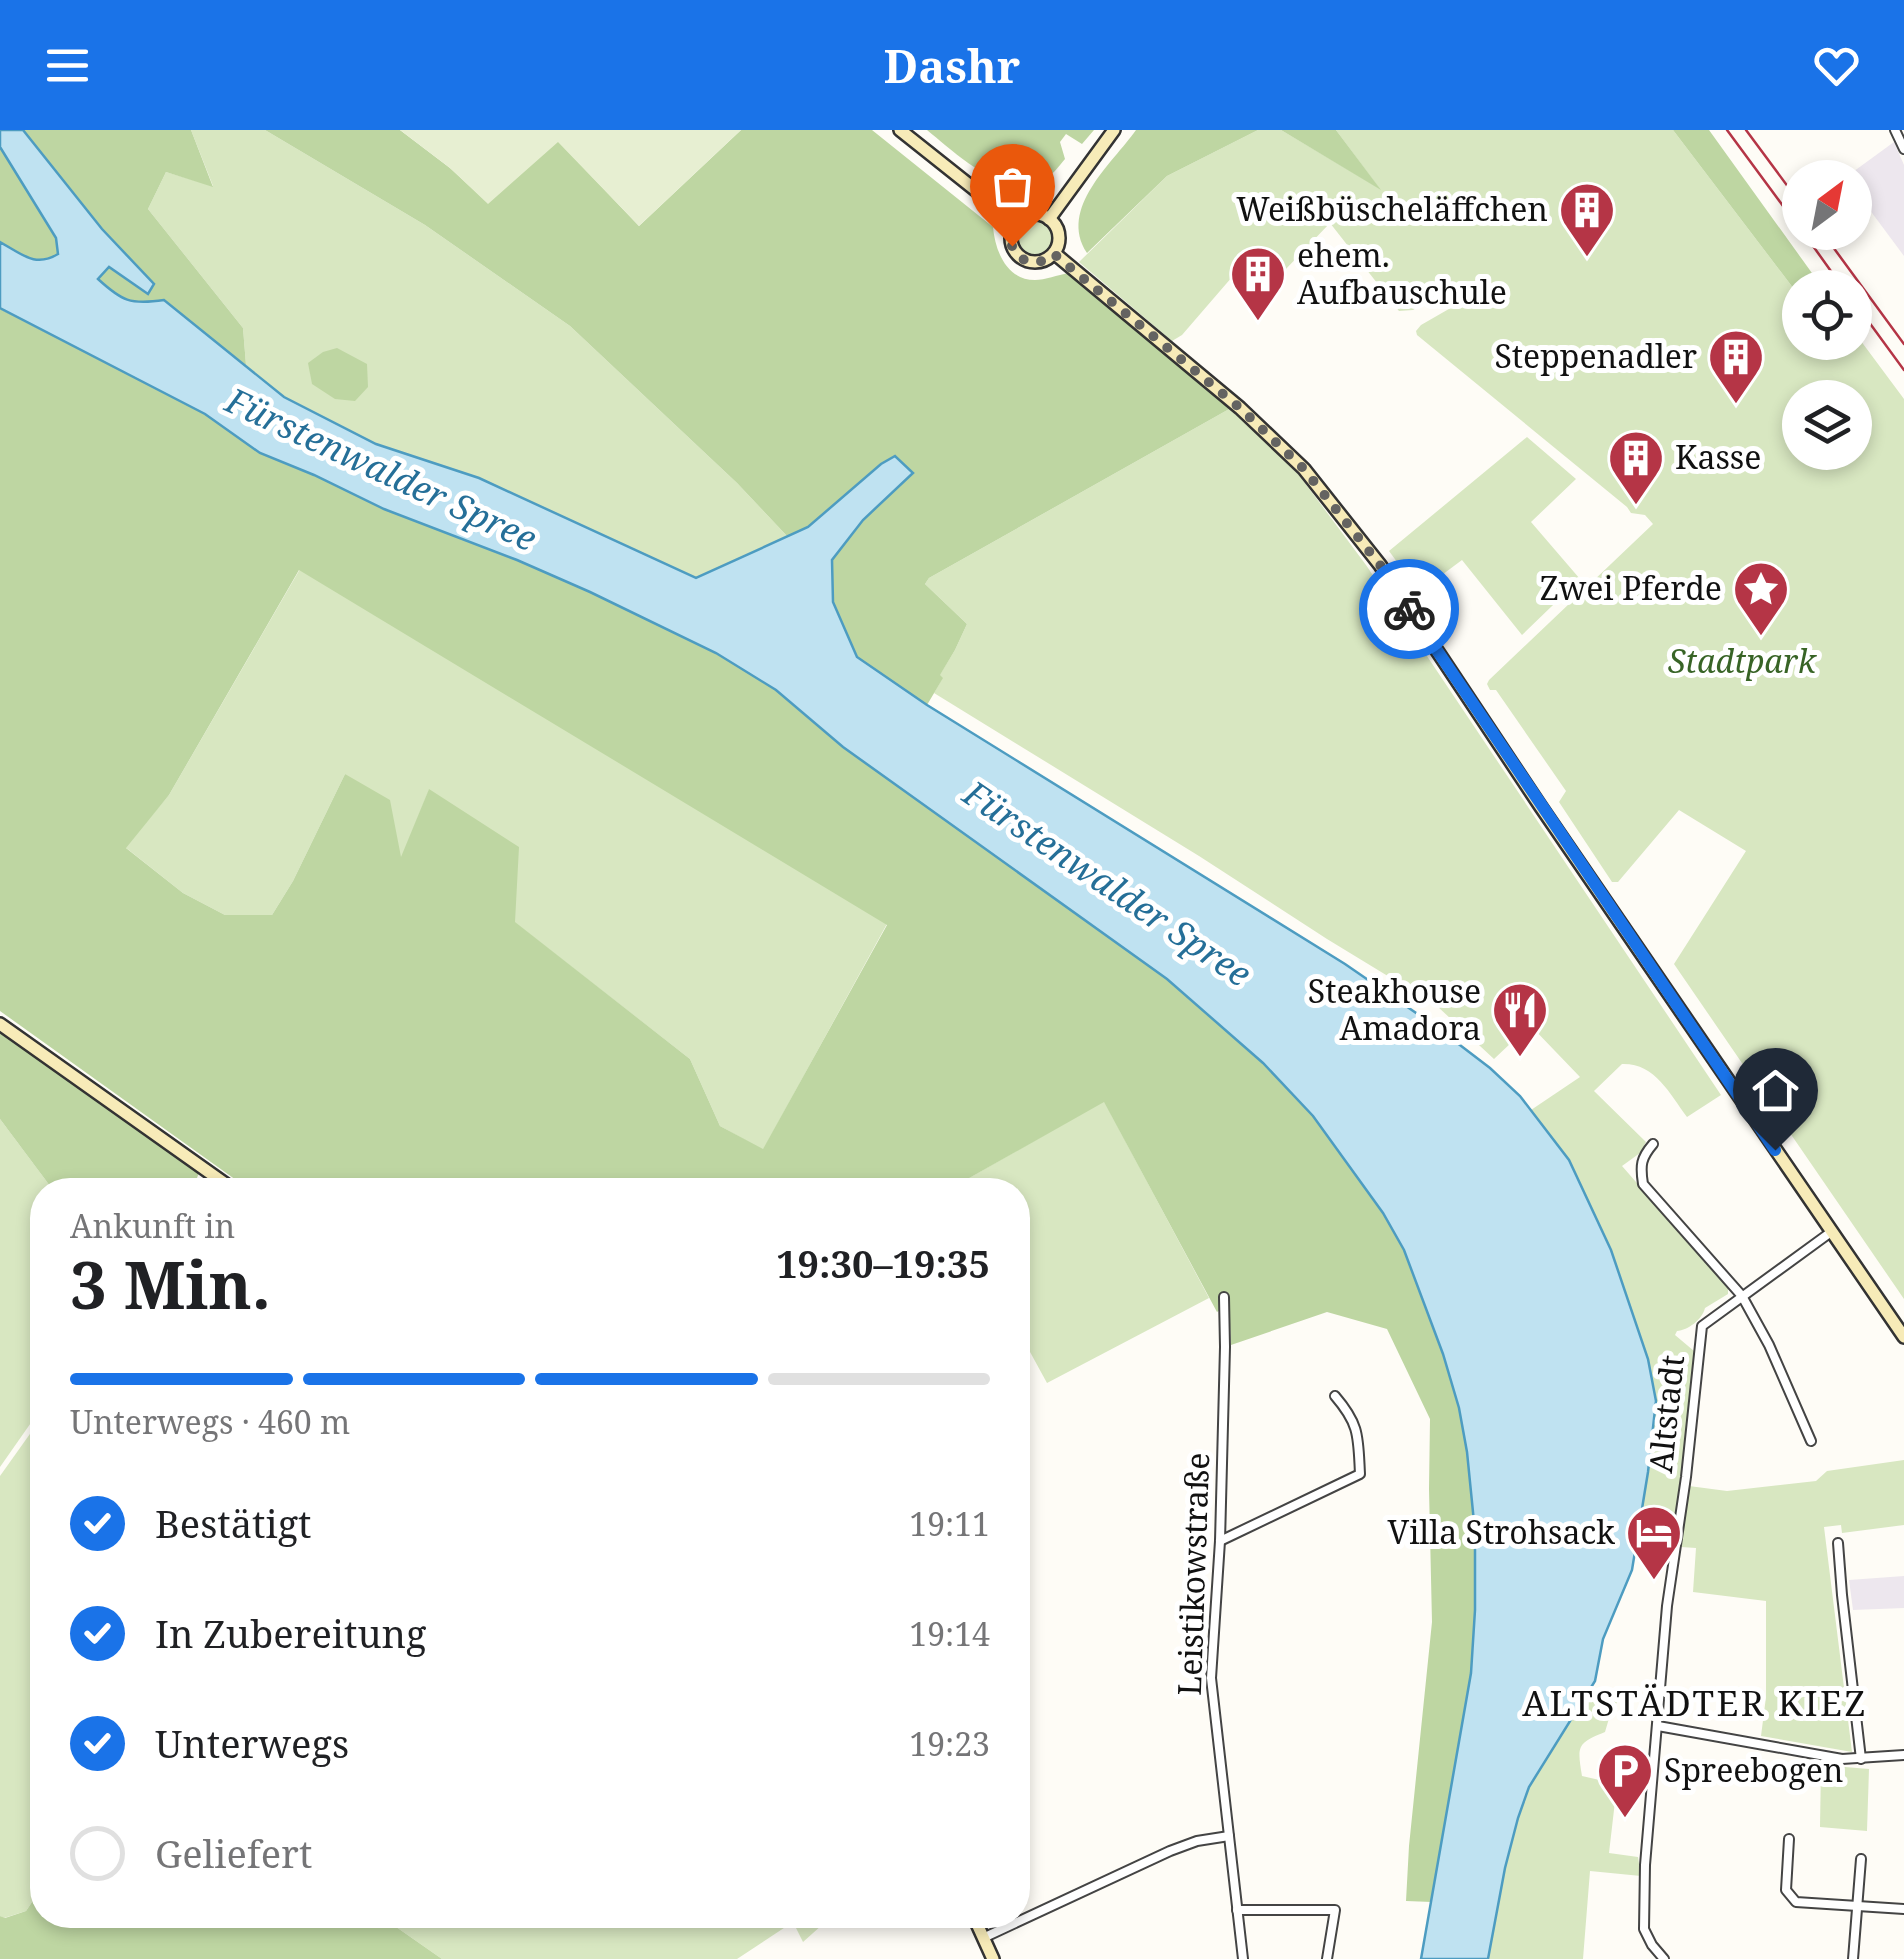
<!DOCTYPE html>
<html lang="de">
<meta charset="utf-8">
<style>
body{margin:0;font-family:"Noto Serif",serif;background:#f6f6f6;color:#202124;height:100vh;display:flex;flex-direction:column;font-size:38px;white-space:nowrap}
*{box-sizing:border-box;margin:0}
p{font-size:32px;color:#757577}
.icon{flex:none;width:55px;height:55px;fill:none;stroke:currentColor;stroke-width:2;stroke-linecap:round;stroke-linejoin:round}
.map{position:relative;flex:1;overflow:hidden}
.details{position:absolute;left:30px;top:1048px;width:1000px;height:750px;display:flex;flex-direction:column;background:#fff;border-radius:40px;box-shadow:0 5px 15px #0003}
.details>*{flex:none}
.needle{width:65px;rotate:32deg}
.controls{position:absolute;left:1782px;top:30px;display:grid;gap:20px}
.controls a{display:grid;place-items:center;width:90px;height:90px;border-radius:50%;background:#fff;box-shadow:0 5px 15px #0003;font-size:50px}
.pin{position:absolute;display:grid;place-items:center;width:85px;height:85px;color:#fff;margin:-102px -42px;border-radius:50% 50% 50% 0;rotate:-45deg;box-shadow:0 0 10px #0007}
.pin .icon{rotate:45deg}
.courier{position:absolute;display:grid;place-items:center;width:100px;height:100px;margin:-50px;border:8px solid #1a73e8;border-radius:50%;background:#fff;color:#222;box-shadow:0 2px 12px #0007}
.headline em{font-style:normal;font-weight:700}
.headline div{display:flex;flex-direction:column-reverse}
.headline{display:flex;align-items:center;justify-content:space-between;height:170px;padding:0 40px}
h1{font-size:65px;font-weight:700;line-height:75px}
.bar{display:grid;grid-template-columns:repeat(4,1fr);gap:15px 10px;align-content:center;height:120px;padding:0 40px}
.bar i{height:12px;border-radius:8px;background:#e0e0e0}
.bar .active{background:#1a73e8}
.bar p{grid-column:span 4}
ol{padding:0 40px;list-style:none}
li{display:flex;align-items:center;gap:30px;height:110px}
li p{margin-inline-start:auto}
li .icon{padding:10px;border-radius:50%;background:#1a73e8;color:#fff;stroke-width:4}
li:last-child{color:#757577}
li i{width:55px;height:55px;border:5px solid #e0e0e0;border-radius:50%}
header{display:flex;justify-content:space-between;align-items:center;height:130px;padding:0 40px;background:#1a73e8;color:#fff;font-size:45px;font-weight:700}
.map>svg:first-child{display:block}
.industrial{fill:#ede7ee}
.green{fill:#d8e7c1;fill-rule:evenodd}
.forest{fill:#bed6a2;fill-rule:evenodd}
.pitch{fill:#e7efd2}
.water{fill:#bfe2f1;stroke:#4d9cc1;stroke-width:2.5}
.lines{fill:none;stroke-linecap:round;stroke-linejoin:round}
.street-casing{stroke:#444;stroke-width:12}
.secondary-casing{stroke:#333;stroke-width:16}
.street{stroke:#fff;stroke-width:8}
.secondary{stroke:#f7ebb8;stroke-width:11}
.rail{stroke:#b53546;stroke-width:2.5}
.done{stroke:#646361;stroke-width:10;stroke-dasharray:0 18}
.route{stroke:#1a73e8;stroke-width:12}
.labels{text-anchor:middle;stroke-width:10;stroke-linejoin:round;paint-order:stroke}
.poi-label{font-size:32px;fill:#111;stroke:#fff;text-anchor:end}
.park-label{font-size:32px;font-style:italic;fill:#386426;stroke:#fff}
.street-label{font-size:32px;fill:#111;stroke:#fff}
.water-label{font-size:35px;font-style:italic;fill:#256f98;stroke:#fff}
.neighbourhood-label{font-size:35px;letter-spacing:2.5px;fill:#111;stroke:#fff}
</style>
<header><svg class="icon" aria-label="menu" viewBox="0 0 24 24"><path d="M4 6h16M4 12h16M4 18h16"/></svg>Dashr<svg class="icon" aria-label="heart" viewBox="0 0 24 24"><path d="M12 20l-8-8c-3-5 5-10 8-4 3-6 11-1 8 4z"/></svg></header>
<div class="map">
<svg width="1904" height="1829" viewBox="0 0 1904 1829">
<rect width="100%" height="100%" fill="#fefcf6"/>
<g class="industrial">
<polygon points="1894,12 1904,35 1904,126 1855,60 1855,48 1846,47"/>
<polygon points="1904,1446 1904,1478 1853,1480 1849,1450"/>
</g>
<g class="green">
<polygon points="191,0 265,0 425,95 570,196 737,353 787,406 696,448 479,348 376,314 284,267 246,235 243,198 148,79 166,42 213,56"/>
<path d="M1258,0H1281L1379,58L1336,0H1673L1800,167V212H1855V203L1904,269V1169L1674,834L1746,721L1679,680L1618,752H1612L1559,672L1566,661L1496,560H1490L1487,554L1489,550L1653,394L1645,385L1631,383L1627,377L1417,205L1416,201L1421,195L1461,172L1451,157L1413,180L1399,181L1330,93L1284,141L1245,132L1182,205L1172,211L1079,132L1167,46ZM1800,268H1855V322H1800Z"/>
<circle cx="1035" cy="109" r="18"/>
<path d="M1231,278L1299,345L1366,435L1721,965L1687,987C1669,963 1655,933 1622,934L1594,961L1646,1012L1640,1023L1622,1036L1728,1157V1164L1705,1178C1702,1190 1688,1200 1677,1201L1675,1205L1694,1221L1682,1347L1672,1410L1639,1402L1648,1342V1229L1611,1120L1569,1030L1531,980L1580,947L1530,895L1494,929L1437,876L1327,809L1199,726L934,563L942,549L939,546L955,520L967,494L925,454L929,448Z"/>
<polygon points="1527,307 1576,349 1531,392 1580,449 1522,505 1462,430 1419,462 1389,421"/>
<polygon points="300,439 888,792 763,1020 720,996 690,929 514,792 429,660 401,729 345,644 293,751 272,785 225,785 183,763 125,717 169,665"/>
<polygon points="1104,971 1209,1168 1047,1253 1018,1200 1018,1060 948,1060"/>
<polygon points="0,989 53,1060 42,1060 42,1277 0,1337"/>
<polygon points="42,1287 42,1757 26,1781 4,1788 0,1786 0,1346"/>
<polygon points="1904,1330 1904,1395 1842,1403 1841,1395 1824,1397 1852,1622 1761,1606 1766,1567 1766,1471 1693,1462 1696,1418 1681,1417 1689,1356 1727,1361 1816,1351 1827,1341"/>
<path d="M1588,1563L1617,1572L1610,1585L1605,1602C1577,1613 1577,1616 1582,1646L1617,1654L1609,1723L1638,1727L1641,1746L1590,1741L1583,1829H1488L1505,1738L1518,1688L1529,1656Z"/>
<polygon points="1821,1635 1869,1639 1867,1701 1820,1697"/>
<polygon points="379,1785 816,1785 822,1795 803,1812 793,1792 737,1829 442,1829"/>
</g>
<g class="forest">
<polygon points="23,0 191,0 213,57 166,42 148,79 243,198 246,235 224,218 139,174 119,168 97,149 109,137 147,164 154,154 102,99"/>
<path d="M265,0H400L450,38L488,73L558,11L639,96L741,0H872L993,97C995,120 1006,150 1035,150C1045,150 1058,145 1068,143L1231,278L929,448L925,454L967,494L955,520L940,545L943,548L927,575L857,527L833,472L832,430L863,390L844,368L808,397L787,406L737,353L570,196L425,95Z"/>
<path d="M927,0H1094L1082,14L1066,4L1060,12L1065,29C1060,35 1054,43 1048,47C1006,74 957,24 927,0Z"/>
<path d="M1136,0H1258L1167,46L1087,123C1058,78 1112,34 1136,0Z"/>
<polygon points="1281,0 1336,0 1381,60"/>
<polygon points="1673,0 1709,0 1822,157 1800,158 1800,167"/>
<path d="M0,17L56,109L58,125C34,137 22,124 0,112Z"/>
<path d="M0,179L205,284L260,323L314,345L385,379L517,430L590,462L716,523L776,560L844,617L1167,849L1263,933L1313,986L1383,1083L1404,1120L1443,1224L1459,1279L1467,1322L1475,1402V1481L1471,1544L1432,1772L1406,1771L1409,1716L1432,1492L1429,1359L1430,1289L1387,1199L1327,1182L1231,1215L1229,1174L1217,1182L1104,972L948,1060H250L0,881ZM299,440L887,795L763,1019L720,996L690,929L515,792L519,717L429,659L401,727L390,670L345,644L293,751L272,785H225L183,763L126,718L169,665Z"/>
<polygon points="337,218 367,234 368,257 355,271 335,269 312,254 308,233 323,222"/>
<polygon points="0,902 199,1043 192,1060 53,1060 0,989"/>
<polygon points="42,1757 42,1785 379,1785 442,1829 0,1829 0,1786 5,1788 26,1781"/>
</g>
<polygon class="pitch" points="400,0 741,0 639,96 558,12 488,74 450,38"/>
<path class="water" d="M0,0H23L102,99L154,154L148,164L109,137L98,149C122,171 130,175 164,170L284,267L376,314L479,348L696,448L808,397L881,334L895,326L913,343L863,390L832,430L833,472L857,527L927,575L1345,834L1435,896L1490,938L1520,966L1569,1030L1611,1120L1648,1229L1656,1271L1648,1342L1632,1440L1603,1509L1595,1551L1529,1657L1518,1688L1505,1738L1488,1829H1421L1471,1543L1475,1480V1402L1467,1322L1459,1278L1443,1224L1404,1120L1383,1083L1313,986L1263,933L1167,849L843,617L776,560L716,523L590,462L517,430L384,379L314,345L260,323L205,284L0,178V112C22,124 35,138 58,124L56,108L0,17Z"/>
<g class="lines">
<g class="street-casing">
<g id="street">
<polyline points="1895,0 1904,19"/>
<path d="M1653,1014C1641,1028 1640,1035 1643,1054L1742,1166L1769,1215L1811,1311"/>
<polyline points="1224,1167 1225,1217 1220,1411 1211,1548 1243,1829"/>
<path d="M1220,1411L1360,1344C1358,1307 1360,1295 1335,1266"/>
<polyline points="1838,1413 1842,1465 1861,1629"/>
<polyline points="1658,1596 1842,1629 1904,1625"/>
<polyline points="1789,1709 1786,1760 1796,1772 1904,1779"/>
<polyline points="1237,1780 1335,1780 1327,1829"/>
<polyline points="983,1808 1170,1721 1197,1711 1229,1706"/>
<polyline points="1664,1829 1652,1815 1644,1799 1645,1735 1667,1476 1686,1347 1702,1196 1831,1102"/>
<polyline points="1853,1829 1861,1729"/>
</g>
</g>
<g class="secondary-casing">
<g id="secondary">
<polyline points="900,0 1017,93"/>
<circle cx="1035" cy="108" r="24"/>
<polyline points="1049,89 1114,0"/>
<polyline points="1054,123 1240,278 1304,339 1380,435 1541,677 1904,1207"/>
<polyline points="0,894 234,1060"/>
<polyline points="973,1785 993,1829"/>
</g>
</g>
<use href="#street" class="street"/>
<use href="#secondary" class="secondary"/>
<g class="rail">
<polyline points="1727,0 1800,99"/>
<polyline points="1746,0 1800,73"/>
<polyline points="1803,102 1843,158"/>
<polyline points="1822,102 1904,214"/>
<polyline points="1855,173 1904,240"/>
</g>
</g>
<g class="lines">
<path class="done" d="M1012,116C1021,135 1039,137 1054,124L1240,278L1304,339L1380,435L1409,479"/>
<polyline class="route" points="1409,479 1775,1020"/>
</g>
<defs>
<g id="building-pin" transform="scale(2.875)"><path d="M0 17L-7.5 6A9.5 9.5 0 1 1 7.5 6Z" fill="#b53546" stroke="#fff"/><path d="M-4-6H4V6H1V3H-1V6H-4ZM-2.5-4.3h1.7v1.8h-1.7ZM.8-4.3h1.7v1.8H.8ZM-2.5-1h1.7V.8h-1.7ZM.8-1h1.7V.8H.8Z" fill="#fff"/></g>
<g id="sight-pin" transform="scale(2.875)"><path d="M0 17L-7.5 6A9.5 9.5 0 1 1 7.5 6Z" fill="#b53546" stroke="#fff"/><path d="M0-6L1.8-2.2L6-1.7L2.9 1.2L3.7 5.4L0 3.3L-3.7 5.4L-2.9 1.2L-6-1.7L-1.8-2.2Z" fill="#fff"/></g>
<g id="restaurant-pin" transform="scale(2.875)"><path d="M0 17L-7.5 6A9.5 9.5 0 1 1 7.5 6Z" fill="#b53546" stroke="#fff"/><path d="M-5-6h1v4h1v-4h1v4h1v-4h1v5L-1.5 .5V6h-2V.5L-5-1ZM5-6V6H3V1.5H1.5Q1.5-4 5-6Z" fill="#fff"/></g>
<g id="hotel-pin" transform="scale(2.875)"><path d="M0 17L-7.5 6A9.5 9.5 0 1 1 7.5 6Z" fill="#b53546" stroke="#fff"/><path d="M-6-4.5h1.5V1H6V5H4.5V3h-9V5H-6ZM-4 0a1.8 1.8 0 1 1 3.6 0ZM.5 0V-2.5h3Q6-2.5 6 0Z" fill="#fff"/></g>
<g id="parking-pin" transform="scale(2.875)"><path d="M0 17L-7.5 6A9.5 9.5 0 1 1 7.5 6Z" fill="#b53546" stroke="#fff"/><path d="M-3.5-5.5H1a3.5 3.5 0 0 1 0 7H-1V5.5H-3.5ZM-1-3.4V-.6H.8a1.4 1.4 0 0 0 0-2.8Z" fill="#fff"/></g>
</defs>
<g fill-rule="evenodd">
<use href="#building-pin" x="1587" y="80"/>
<use href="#building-pin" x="1258" y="144"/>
<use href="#building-pin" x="1736" y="227"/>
<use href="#building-pin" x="1636" y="328"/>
<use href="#sight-pin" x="1761" y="459"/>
<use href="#restaurant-pin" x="1520" y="880"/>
<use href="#hotel-pin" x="1654" y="1403"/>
<use href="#parking-pin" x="1625" y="1641"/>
</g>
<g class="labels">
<g class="poi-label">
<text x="1548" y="91">Weißbüscheläffchen</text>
<text x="1297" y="137" text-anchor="start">ehem.<tspan x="1297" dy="37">Aufbauschule</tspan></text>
<text x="1697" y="238">Steppenadler</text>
<text x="1675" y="339" text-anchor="start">Kasse</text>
<text x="1722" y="470">Zwei Pferde</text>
<text x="1481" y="873">Steakhouse<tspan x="1481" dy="37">Amadora</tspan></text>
<text x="1615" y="1414">Villa Strohsack</text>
<text x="1664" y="1652" text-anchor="start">Spreebogen</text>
</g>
<g class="park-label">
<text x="1742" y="543">Stadtpark</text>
</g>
<g class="street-label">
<text transform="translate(1667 1284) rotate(-84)" y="11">Altstadt</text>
<text transform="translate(1194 1444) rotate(-88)" y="11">Leistikowstraße</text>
</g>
<g class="water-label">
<text transform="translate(381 340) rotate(25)" y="12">Fürstenwalder Spree</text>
<text transform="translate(1107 754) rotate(34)" y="12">Fürstenwalder Spree</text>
</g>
<g class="neighbourhood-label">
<text x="1695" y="1586">ALTSTÄDTER KIEZ</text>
</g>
</g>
</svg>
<div class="controls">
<a><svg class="needle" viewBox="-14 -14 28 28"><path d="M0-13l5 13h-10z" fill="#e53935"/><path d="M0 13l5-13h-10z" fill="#757577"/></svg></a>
<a><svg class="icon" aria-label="locate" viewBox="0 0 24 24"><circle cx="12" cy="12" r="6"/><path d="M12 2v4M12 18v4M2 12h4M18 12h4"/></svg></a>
<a><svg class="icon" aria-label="layers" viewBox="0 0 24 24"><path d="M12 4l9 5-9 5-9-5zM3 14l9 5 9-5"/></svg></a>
</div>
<div class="pin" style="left:1012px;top:116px;background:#ea580c"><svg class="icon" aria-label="bag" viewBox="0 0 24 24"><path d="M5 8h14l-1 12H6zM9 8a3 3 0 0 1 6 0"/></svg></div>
<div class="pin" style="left:1775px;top:1020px;background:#1f2937"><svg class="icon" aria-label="home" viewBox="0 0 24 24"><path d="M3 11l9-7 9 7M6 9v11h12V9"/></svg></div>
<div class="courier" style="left:1409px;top:479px"><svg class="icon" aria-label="bike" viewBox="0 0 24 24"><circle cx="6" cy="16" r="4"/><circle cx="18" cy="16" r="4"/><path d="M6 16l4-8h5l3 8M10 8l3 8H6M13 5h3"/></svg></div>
<section class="details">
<div class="headline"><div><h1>3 Min.</h1><p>Ankunft in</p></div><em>19:30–19:35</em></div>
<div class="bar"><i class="active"></i><i class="active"></i><i class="active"></i><i></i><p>Unterwegs · 460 m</p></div>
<ol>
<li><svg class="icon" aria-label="check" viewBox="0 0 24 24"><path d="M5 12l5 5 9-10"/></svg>Bestätigt<p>19:11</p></li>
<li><svg class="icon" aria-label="check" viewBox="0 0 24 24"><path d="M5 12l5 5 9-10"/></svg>In Zubereitung<p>19:14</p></li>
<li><svg class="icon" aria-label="check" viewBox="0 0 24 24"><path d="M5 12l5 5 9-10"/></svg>Unterwegs<p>19:23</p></li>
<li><i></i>Geliefert</li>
</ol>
</section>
</div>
